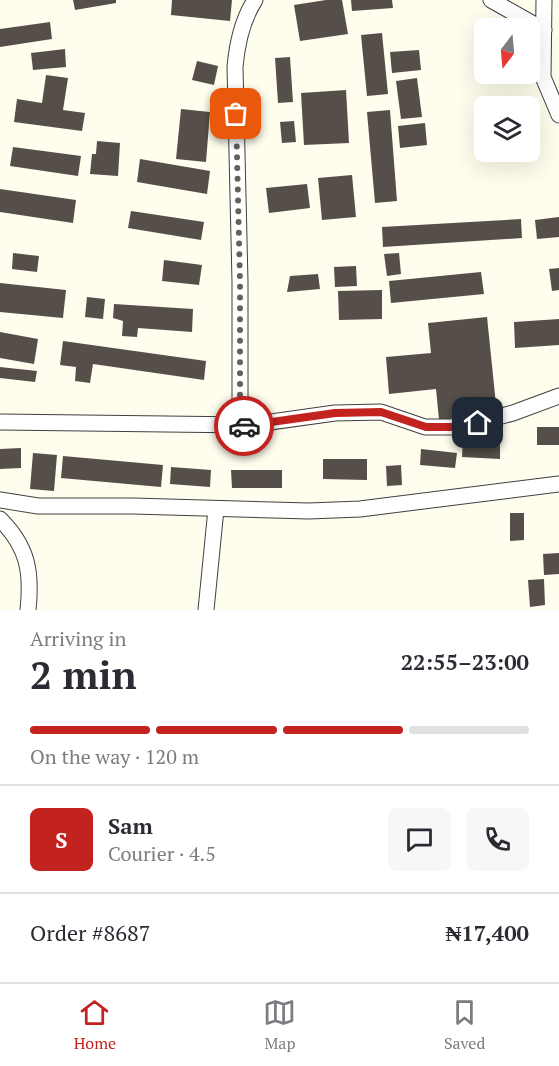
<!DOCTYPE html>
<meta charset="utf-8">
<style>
body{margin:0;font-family:"PT Serif",serif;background:#f7f7f7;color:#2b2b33;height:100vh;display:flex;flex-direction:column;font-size:22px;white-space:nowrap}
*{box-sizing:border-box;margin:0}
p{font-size:20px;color:#7c7c81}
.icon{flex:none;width:33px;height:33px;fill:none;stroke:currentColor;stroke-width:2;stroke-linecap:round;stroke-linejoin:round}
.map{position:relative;height:610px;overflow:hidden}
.panel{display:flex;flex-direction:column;background:#fff;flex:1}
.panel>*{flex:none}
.needle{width:39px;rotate:196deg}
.tools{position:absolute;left:474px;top:18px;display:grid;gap:12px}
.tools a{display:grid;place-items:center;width:66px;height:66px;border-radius:9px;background:#fff;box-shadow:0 6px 24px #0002;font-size:30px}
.pin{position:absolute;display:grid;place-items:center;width:51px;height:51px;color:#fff;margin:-26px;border-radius:12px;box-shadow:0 3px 9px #0006}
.courier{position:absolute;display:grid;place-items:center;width:60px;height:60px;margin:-30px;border:4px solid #c3231f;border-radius:50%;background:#fff;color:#222;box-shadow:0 2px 8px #0007}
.head em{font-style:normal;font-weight:700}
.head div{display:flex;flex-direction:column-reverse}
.head{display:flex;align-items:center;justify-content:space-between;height:102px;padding:0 30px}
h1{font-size:39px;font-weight:700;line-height:45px}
.bar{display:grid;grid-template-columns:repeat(4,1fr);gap:9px 6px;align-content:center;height:72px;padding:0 30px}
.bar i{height:8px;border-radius:4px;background:#e1e1e2}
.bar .selected{background:#c3231f}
.bar p{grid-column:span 4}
.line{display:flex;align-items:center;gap:15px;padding:0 30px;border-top:2px solid #e1e1e2}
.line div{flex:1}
.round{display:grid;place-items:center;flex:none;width:63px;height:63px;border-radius:9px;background:#f7f7f7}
.tabs{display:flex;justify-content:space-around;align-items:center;height:84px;border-top:2px solid #e1e1e2;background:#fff;font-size:16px;color:#7c7c81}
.tabs a{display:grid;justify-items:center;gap:3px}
.tabs .selected{color:#c3231f}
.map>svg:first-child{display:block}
.building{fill:#564f49}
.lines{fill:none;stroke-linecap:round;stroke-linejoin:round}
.minor-casing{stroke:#404040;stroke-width:17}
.minor{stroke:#fff;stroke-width:15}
.done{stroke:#62615b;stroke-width:6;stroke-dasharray:0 10.8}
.route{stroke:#c3231f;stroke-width:8}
</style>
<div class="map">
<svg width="559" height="610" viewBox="0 0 559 610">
<rect width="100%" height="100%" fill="#fffded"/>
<g class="building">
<polygon points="73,0 116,0 116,3 75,10"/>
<polygon points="172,0 232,0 230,21 171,15"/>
<polygon points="326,0 342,0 348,34 300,41 294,5"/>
<polygon points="351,0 392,0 393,8 352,11"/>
<polygon points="50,22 52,39 0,47 0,29"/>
<polygon points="382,33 388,94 367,96 361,35"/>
<polygon points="65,49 66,67 33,70 31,53"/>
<polygon points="419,50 421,70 392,73 390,52"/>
<polygon points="290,57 293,102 278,103 275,58"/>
<polygon points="197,61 218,66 214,85 192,80"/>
<polygon points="46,75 68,78 63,110 85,113 82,131 14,122 17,99 42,103"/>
<polygon points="417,78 422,117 401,119 396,81"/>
<polygon points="346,90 349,143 304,145 301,93"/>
<polygon points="181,109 210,112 206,162 176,159"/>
<polygon points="390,110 397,201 375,203 367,112"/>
<polygon points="294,121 296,142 282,143 280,122"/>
<polygon points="425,123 427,145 400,148 398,126"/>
<polygon points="97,141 120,143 118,176 90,174 92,154 96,154"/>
<polygon points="13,147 81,156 78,176 10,166"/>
<polygon points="140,159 210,171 207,194 137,182"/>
<polygon points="352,175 356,217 322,220 318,178"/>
<polygon points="307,184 310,208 269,213 266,188"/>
<polygon points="0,189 76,200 73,223 0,212"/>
<polygon points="131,211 204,222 201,240 128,228"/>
<polygon points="559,217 559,237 537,239 535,220"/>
<polygon points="521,219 522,238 383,247 382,227"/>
<polygon points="13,253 39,256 37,272 12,269"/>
<polygon points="399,253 401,274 387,276 384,254"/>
<polygon points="164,260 202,265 199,285 162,281"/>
<polygon points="356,266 357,286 335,287 334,267"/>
<polygon points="559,268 559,290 552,291 549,269"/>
<polygon points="481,272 484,294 391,303 389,281"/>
<polygon points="318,274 320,289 287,292 290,276"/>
<polygon points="0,283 66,290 63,318 0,312"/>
<polygon points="382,290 382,319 339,320 338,291"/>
<polygon points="87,297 105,299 103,319 85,317"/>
<polygon points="114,304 193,309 192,332 138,328 137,337 122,336 123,321 113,318"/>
<polygon points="487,317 497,414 439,420 436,389 389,394 386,357 431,353 428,323"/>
<polygon points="559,319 559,345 515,348 514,322"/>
<polygon points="0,332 38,339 34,364 0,358"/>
<polygon points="63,341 206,361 204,380 93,364 90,383 75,381 76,367 60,365"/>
<polygon points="0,367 37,371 35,382 0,378"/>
<rect x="537" y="427" width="22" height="18"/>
<polygon points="463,438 500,440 500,459 462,457"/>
<polygon points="21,448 21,468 0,469 0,449"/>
<polygon points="421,449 457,453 455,468 420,465"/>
<polygon points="33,453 57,455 54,491 30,489"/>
<polygon points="63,456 163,465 161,487 61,478"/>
<polygon points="323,459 367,459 367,480 323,479"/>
<polygon points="401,465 402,485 387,486 386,466"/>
<polygon points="171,467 211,470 210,487 170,484"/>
<polygon points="231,470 282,470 282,488 232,488"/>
<polygon points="510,513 524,513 524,540 510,541"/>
<polygon points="559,553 559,574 544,575 543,554"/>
<polygon points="544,579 545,605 530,607 528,580"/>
</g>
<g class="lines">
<g class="minor-casing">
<g id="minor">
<polyline points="491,0 544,30"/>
<polyline points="544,0 543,77 559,115"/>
<polyline points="0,422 249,425 335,413 381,412 425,427 461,427 513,413 559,396"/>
<path d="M240,425V282L235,67C237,44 242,20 255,0"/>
<polyline points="0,500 38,506 133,506 309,511 360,509 559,484"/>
<path d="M0,519C28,547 32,572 28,610"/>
<polyline points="206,610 216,509"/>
</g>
</g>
<use href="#minor" class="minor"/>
</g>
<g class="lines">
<polyline class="done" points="236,114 240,282 240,426 244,426"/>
<polyline class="route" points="244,426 335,413 381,412 426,427 461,427 478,423"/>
</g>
</svg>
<div class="tools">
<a><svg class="needle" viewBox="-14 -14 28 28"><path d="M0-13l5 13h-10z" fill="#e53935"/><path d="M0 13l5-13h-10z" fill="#7c7c81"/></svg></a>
<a><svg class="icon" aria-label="layers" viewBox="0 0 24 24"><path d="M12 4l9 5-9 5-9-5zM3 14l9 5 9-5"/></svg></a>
</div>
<div class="pin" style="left:236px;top:114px;background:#ea580c"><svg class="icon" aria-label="bag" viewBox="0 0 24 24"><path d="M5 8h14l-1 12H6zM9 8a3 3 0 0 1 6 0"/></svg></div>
<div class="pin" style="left:478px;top:423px;background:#1f2937"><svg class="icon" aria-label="home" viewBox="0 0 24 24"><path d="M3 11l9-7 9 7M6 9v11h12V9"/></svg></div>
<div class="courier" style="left:244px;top:426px"><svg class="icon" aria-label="car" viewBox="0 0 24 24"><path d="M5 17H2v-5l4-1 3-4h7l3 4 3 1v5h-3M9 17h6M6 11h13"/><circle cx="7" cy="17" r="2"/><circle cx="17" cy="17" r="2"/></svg></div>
</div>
<section class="panel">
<div class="head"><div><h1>2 min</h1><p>Arriving in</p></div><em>22:55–23:00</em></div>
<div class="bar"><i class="selected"></i><i class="selected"></i><i class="selected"></i><i></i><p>On the way · 120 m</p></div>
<div class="line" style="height:108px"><b class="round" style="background:#c3231f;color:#fff">S</b><div><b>Sam</b><p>Courier · 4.5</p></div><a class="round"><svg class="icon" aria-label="chat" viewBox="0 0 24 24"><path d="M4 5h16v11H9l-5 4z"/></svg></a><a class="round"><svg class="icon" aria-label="phone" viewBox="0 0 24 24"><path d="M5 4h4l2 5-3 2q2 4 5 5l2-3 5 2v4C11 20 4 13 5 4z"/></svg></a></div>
<div class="line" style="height:78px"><div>Order #8687</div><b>₦17,400</b></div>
</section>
<nav class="tabs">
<a class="selected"><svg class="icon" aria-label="home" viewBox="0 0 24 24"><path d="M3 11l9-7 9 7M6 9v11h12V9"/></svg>Home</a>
<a><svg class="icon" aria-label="map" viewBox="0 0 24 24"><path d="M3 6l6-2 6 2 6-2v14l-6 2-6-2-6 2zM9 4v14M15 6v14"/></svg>Map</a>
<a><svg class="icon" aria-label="saved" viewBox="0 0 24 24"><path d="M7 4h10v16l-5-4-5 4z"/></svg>Saved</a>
</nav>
